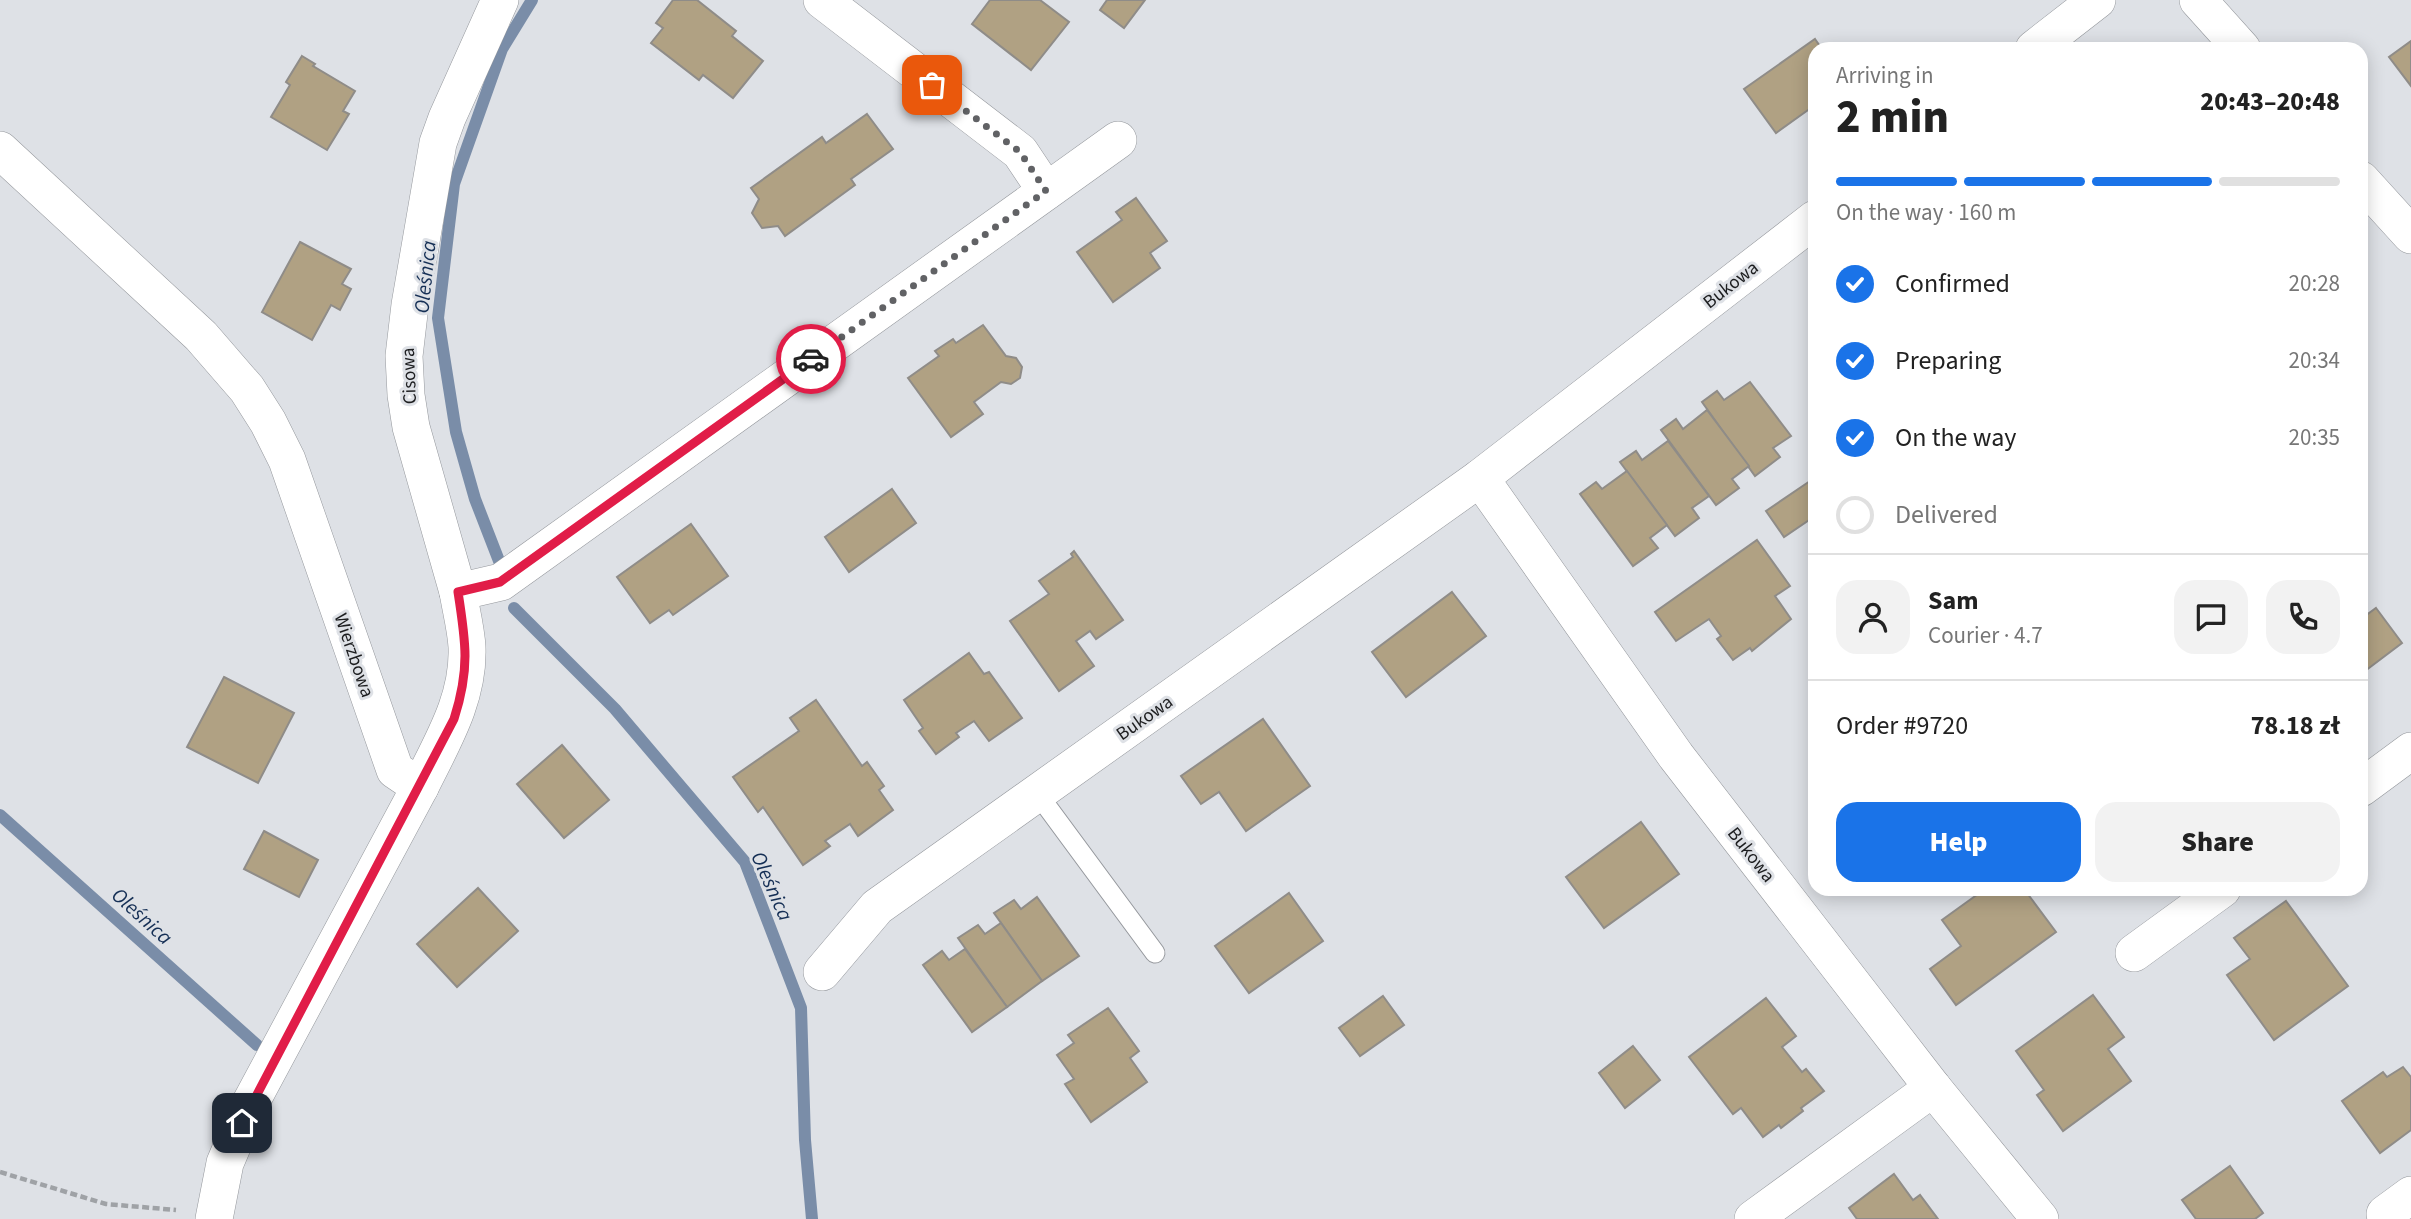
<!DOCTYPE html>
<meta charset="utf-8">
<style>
body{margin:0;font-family:"Source Sans 3",sans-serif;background:#f2f2f2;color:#222;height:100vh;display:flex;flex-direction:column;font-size:26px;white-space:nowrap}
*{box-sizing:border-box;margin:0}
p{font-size:23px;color:#767676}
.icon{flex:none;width:38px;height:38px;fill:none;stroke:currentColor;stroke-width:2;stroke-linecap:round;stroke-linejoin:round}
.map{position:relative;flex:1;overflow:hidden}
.sheet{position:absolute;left:1808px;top:42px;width:560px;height:854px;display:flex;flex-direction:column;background:#fff;border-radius:21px;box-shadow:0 4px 18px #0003}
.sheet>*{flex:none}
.pin{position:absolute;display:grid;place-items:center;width:60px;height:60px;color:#fff;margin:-30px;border-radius:14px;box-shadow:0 4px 10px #0006}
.courier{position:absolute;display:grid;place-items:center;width:70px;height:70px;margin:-35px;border:5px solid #e11d48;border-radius:50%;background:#fff;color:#222;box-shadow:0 2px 9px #0007}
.summary em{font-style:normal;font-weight:800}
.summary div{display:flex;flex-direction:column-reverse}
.summary{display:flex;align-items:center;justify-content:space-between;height:119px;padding:0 28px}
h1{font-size:46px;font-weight:800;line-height:52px}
.bar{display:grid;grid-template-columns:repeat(4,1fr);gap:10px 7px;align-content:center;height:84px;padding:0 28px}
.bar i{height:9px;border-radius:5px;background:#e0e0e0}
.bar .on{background:#1a73e8}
.bar p{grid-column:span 4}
.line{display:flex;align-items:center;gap:18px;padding:0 28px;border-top:2px solid #e0e0e0}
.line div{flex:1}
.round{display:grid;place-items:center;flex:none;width:74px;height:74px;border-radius:21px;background:#f2f2f2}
ol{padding:0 28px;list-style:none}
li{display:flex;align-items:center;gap:21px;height:77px}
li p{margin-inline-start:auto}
li .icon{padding:7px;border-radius:50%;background:#1a73e8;color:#fff;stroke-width:4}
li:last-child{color:#767676}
li i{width:38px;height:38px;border:4px solid #e0e0e0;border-radius:50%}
.primary-button{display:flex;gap:14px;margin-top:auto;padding:14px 28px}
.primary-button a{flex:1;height:80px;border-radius:21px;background:#1a73e8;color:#fff;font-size:28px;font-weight:800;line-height:80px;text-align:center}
.primary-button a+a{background:#f2f2f2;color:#222}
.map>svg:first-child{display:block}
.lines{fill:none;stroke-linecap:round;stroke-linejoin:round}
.stream{stroke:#7a8da8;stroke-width:12}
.building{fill:#b0a183;stroke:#8f8c88;stroke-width:2}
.service-casing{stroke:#95989d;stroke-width:21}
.minor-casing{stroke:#95989d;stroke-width:38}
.path{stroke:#9fa2a6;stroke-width:4.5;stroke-dasharray:7 3.5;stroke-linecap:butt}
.service{stroke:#fff;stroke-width:19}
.minor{stroke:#fff;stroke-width:37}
.done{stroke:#616265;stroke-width:7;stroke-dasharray:0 12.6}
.route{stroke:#e11d48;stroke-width:9}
.labels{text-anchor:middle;stroke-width:6;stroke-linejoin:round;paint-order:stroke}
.street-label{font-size:19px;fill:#1d1e20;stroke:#dee1e6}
.water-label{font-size:21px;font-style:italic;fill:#152f55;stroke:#dee1e6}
</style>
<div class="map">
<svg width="2411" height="1219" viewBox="0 0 2411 1219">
<rect width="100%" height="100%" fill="#dee1e6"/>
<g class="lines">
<g class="stream">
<polyline points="501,566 475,499 456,432 438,318 454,184 502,49 532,0"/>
<polyline points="514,608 615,709 745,862 801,1008 805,1140 812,1219"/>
<polyline points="0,815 257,1045"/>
</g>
</g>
<g class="building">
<polygon points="673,0 697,0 736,31 732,36 763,61 733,98 703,75 699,80 651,43 663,28 656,23"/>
<polygon points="990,0 1040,0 1069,22 1031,70 972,24"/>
<polygon points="1107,0 1145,0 1124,28 1100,10"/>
<polygon points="1815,39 1822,49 1815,49 1815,105 1776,133 1744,89"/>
<polygon points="2411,41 2411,86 2389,57"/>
<polygon points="302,56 315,64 313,66 355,91 343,111 349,114 327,150 271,117 290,85 286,82"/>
<polygon points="867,114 893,149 851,179 855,185 785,236 778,226 762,228 752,213 759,199 751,188 822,137 826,143"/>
<polygon points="1136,198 1167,241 1150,253 1160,268 1113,302 1077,252 1122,220 1116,212"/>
<polygon points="300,242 351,269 342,284 351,289 340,310 331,305 312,340 262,312"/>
<polygon points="983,325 1006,356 1016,358 1022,367 1020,378 1011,384 1001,382 974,402 983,414 951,437 908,378 939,356 935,351 953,339 956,343"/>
<polygon points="1750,382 1791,436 1773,448 1780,457 1755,476 1702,402 1717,391 1724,400"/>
<polygon points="1707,410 1749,466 1732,479 1739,488 1716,505 1661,430 1676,419 1683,429"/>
<polygon points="1668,441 1709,496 1692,508 1699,518 1675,536 1620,462 1636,451 1642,460"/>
<polygon points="1627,471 1667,525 1650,538 1658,548 1633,566 1580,494 1596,482 1602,489"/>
<polygon points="1813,479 1815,516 1784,537 1766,511"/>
<polygon points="892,489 916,523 849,572 825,537"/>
<polygon points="691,524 728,576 673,615 669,610 650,623 617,577"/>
<polygon points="1757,540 1790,586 1775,596 1791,619 1752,651 1750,648 1733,660 1717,639 1721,636 1709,619 1676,641 1655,612"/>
<polygon points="1074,551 1123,620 1096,639 1090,631 1076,641 1094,666 1059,691 1010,621 1049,594 1039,581 1073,557 1071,554"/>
<polygon points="1452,592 1486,636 1406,697 1372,652"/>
<polygon points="2376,608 2402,643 2361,674 2361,619"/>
<polygon points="969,653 984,674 989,672 1022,718 989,741 974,721 956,733 959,737 936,754 919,731 923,728 904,700"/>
<polygon points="224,677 294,713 258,783 187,747"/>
<polygon points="816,700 862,766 867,762 884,786 879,790 893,810 858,836 850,824 825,841 830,846 803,865 763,807 758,812 733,777 799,731 790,718"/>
<polygon points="1263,719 1310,786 1246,831 1219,792 1201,804 1181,776"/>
<polygon points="562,745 609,800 564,838 517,784"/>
<polygon points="1641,822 1679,874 1604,928 1566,877"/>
<polygon points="264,831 318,860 299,897 244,869"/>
<polygon points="478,888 518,931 457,987 417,944"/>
<polygon points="1985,889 2024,889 2056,932 1956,1005 1930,969 1961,946 1942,920"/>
<polygon points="1289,893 1323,941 1249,993 1215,946"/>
<polygon points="1037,897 1079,956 1042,981 994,913 1014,900 1021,909"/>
<polygon points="2286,901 2348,986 2274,1040 2227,975 2250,959 2234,938"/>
<polygon points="1001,923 1042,981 1007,1007 958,938 978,925 985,934"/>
<polygon points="965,949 1007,1007 972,1032 923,965 942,951 949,960"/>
<polygon points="2093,995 2124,1037 2108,1049 2131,1081 2063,1131 2037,1095 2044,1090 2016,1051"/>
<polygon points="1383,996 1404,1025 1360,1056 1339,1028"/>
<polygon points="1766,998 1796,1036 1782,1047 1802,1072 1806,1069 1824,1091 1801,1108 1803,1111 1781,1128 1779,1125 1763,1137 1741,1108 1733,1114 1689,1057"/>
<polygon points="1108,1008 1139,1051 1130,1058 1147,1082 1091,1122 1065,1084 1074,1079 1057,1055 1074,1043 1068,1035"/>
<polygon points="1633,1046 1660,1080 1625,1108 1599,1073"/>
<polygon points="2403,1067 2411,1077 2411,1130 2380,1153 2342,1101 2383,1072 2387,1077"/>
<polygon points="2230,1166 2263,1213 2255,1219 2196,1219 2182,1200"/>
<polygon points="1894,1174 1913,1200 1920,1195 1938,1219 1857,1219 1849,1208"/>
</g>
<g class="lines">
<g class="service-casing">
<polyline id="service" points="1037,793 1155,953"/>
</g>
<g class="minor-casing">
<g id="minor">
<polyline points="822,0 1020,152 1046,191"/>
<polyline points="2198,0 2242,49"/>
<polyline points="2034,49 2097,0"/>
<polyline points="0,150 201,336 247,389 268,422 287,460 395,770 420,787 251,1102 225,1163 214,1219"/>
<polyline points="2361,180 2411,235"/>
<polyline points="1480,478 1676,756 1933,1088 2040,1219"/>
<polyline points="458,592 411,427 406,395 404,356 410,305 438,143 447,118 500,0"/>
<path d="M420,787C442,742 469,699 467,647C466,629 461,610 458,592L501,582L1118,140"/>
<polyline points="2361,788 2411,751"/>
<polyline points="2134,953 2222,889"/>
<polyline points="822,972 877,907 1480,478 1815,219"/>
<polyline points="2385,1214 2411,1195"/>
<polyline points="1753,1219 1933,1088"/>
</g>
</g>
<polyline class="path" points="0,1172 106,1204 176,1210"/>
<use href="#service" class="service"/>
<use href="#minor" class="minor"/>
</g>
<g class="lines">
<polyline class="done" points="811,359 1046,191 1020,152 932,85"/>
<path class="route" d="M242,1123L454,719C470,669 466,643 458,592L500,582L811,359"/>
</g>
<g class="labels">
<g class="street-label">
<text transform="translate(1730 284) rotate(-38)" y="7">Bukowa</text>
<text transform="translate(408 376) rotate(-92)" y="7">Cisowa</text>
<text transform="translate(355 655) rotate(71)" y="7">Wierzbowa</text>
<text transform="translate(1144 717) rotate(-35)" y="7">Bukowa</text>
<text transform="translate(1752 854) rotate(52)" y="7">Bukowa</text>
</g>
<g class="water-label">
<text transform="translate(425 277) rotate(-84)" y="7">Oleśnica</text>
<text transform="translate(772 886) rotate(66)" y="7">Oleśnica</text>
<text transform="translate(142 916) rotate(42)" y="7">Oleśnica</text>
</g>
</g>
</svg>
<div class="pin" style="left:932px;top:85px;background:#ea580c"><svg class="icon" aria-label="bag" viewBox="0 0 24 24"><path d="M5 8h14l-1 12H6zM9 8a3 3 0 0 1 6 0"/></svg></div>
<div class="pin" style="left:242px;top:1123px;background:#1f2937"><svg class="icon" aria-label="home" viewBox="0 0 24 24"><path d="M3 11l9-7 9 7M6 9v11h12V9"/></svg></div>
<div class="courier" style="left:811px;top:359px"><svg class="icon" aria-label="car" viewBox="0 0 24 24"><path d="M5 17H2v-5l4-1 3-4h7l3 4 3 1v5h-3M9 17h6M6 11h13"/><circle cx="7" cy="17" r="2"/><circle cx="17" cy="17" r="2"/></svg></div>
<section class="sheet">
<div class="summary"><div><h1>2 min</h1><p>Arriving in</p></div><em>20:43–20:48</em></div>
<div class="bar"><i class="on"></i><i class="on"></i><i class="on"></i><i></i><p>On the way · 160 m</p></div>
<ol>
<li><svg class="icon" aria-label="check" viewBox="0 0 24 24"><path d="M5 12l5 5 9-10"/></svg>Confirmed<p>20:28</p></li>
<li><svg class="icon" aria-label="check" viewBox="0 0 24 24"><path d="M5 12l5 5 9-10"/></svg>Preparing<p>20:34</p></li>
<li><svg class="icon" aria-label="check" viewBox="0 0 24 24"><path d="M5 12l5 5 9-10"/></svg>On the way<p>20:35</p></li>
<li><i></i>Delivered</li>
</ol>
<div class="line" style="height:126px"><a class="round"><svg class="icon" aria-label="person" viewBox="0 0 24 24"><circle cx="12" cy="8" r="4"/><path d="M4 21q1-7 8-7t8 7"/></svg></a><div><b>Sam</b><p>Courier · 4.7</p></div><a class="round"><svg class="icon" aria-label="chat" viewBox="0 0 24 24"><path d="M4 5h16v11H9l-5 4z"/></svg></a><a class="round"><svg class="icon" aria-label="phone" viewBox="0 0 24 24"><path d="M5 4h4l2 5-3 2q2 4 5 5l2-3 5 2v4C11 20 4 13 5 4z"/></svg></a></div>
<div class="line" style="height:91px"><div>Order #9720</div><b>78.18 zł</b></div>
<div class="primary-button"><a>Help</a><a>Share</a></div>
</section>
</div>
